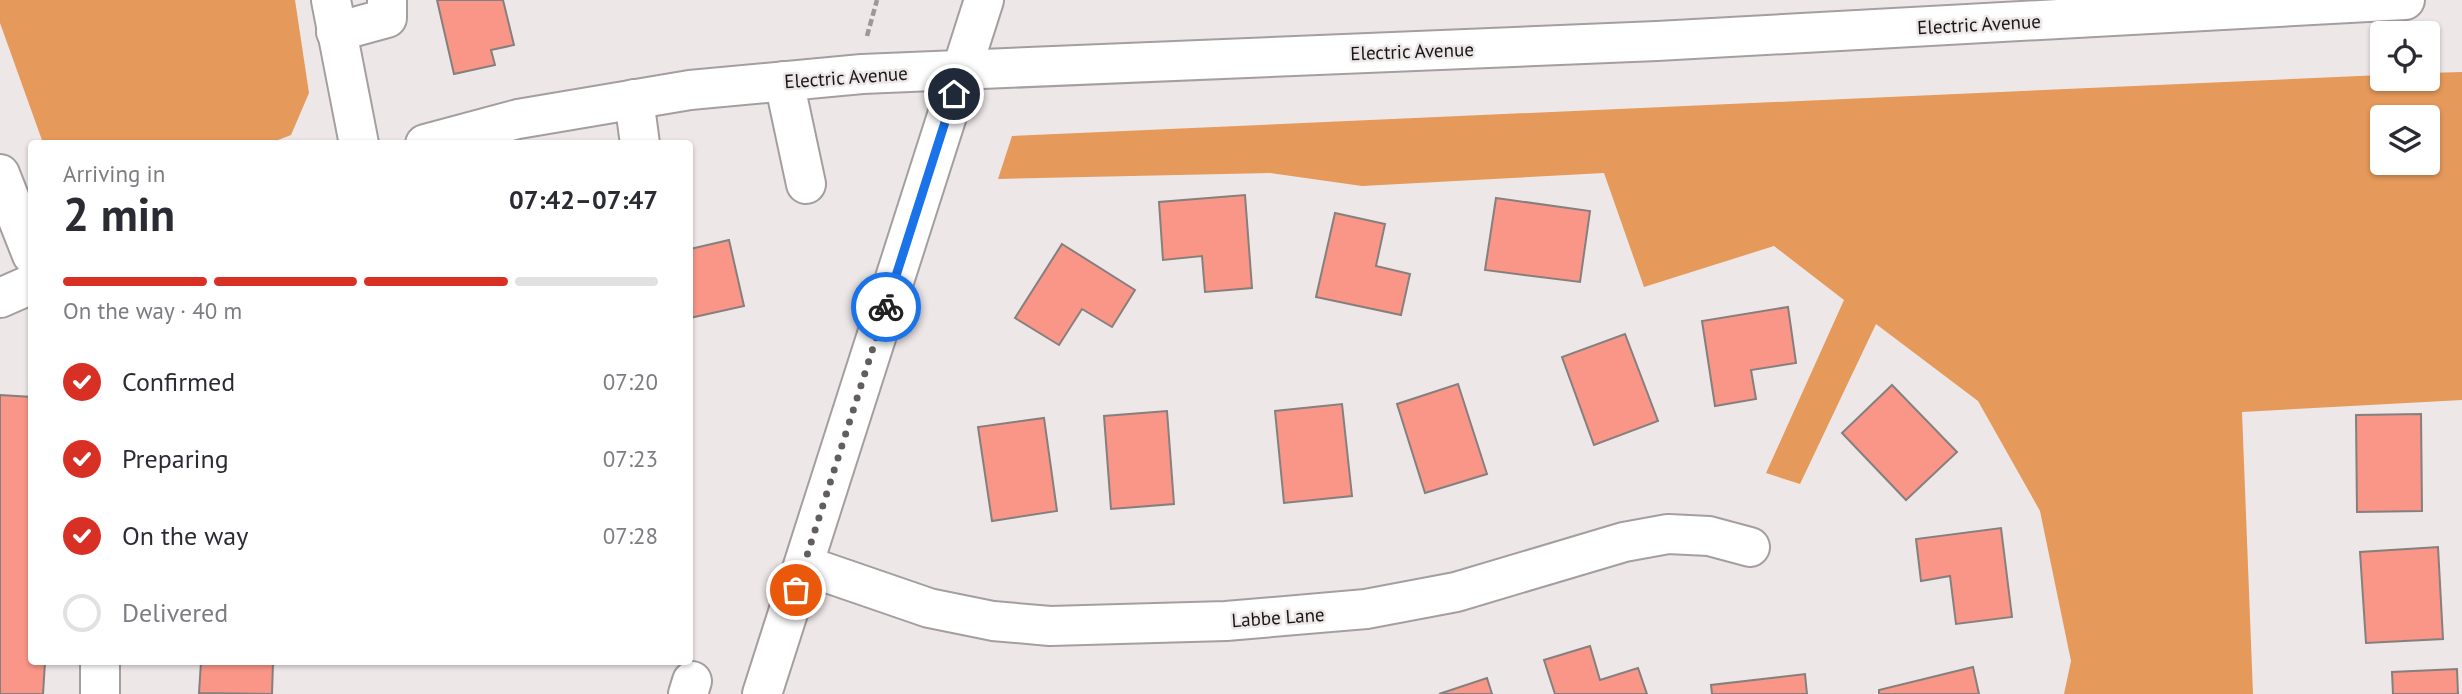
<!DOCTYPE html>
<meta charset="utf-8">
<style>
body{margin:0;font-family:"PT Sans",sans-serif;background:#f7f7f7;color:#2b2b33;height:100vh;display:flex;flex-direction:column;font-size:26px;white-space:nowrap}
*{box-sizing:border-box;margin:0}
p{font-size:23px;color:#7c7c81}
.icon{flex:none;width:38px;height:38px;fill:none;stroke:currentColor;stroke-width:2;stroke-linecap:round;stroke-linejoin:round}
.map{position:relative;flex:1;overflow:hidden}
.panel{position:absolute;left:28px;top:140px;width:665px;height:525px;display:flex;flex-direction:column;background:#fff;border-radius:7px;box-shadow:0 2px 5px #0004}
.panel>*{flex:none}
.tools{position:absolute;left:2370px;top:21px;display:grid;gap:14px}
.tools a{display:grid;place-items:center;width:70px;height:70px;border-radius:7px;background:#fff;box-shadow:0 2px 5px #0004;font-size:35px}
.pin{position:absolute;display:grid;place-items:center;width:60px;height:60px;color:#fff;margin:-30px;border:4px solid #fff;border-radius:50%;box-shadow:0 2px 7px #0007}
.courier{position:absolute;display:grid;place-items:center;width:70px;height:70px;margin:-35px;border:5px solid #1a73e8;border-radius:50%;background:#fff;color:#222;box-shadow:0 2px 9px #0007}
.summary em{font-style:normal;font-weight:700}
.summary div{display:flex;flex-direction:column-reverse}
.summary{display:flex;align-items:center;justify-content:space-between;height:119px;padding:0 35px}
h1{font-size:46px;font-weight:700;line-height:52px}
.bar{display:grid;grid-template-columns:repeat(4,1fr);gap:10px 7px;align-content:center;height:84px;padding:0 35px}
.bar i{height:9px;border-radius:5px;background:#e1e1e2}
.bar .current{background:#d93025}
.bar p{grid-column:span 4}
ol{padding:0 35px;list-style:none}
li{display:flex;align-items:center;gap:21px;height:77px}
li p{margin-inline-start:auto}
li .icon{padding:7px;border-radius:50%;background:#d93025;color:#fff;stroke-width:4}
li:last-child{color:#7c7c81}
li i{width:38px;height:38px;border:4px solid #e1e1e2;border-radius:50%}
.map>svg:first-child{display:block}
.forest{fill:#e5995a;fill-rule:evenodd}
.building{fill:#f99688;stroke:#857f7e;stroke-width:2}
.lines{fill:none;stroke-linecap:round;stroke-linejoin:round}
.minor-casing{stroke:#a59ea0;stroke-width:42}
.major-casing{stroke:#a59ea0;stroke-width:42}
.path{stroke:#9c9798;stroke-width:4.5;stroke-dasharray:7 3.5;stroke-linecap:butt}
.minor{stroke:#fff;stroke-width:38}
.major{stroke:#fff;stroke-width:38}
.done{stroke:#625e60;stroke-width:7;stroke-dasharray:0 12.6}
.route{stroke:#1a73e8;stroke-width:9}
.labels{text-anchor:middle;stroke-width:5;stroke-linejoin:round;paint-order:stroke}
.street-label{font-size:19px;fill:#171516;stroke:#ede7e8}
</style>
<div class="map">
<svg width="2462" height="694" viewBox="0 0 2462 694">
<rect width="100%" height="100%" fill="#ede7e8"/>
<g class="forest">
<polygon points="0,0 295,0 309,93 291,135 270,143 43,143 0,23"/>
<path d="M2462,72V400L2242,412L2253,694H2064L2071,661L2040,511L1978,401L1876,324L1800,484L1766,473L1844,300L1774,246L1644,287L1604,173L1362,186L1270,173L998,179L1012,136L2382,75V79H2427V73ZM2382,117H2427V163H2382Z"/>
</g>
<g class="building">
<polygon points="437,0 503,0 514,45 491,50 495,65 454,74"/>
<polygon points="1245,195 1252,288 1205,292 1202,256 1163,260 1159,202"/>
<polygon points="1496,198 1590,211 1580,282 1485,270"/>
<polygon points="1335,213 1385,224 1376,266 1410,274 1401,315 1316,297"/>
<polygon points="729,240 744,306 690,318 690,249"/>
<polygon points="1062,244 1135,290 1112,327 1082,309 1059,345 1015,318"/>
<polygon points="1788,307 1796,363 1751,370 1756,399 1715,406 1702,321"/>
<polygon points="1625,334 1658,421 1594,445 1562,357"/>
<polygon points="1458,384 1487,474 1425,493 1397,404"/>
<polygon points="1892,385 1957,452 1906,500 1842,433"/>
<polygon points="0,395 32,397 32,662 45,662 43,694 0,694"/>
<polygon points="1342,404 1352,496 1284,503 1275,411"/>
<polygon points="1167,411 1174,504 1111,509 1104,416"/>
<polygon points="2421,414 2422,511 2357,512 2356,415"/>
<polygon points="1044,418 1057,511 992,521 978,427"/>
<polygon points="2001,528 2012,617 1956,624 1950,576 1921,581 1916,539"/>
<polygon points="2438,547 2443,639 2366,643 2360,552"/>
<polygon points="1590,646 1600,680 1638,668 1647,694 1555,694 1544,660"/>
<polygon points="201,662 273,662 272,694 199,693"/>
<polygon points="1973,667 1979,694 1879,694 1879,690"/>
<polygon points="2457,669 2458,694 2393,694 2392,672"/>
<polygon points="1805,674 1807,694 1712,694 1711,685"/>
<polygon points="1487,678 1492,694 1439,694"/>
</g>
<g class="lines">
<g class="minor-casing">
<g id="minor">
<polyline points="331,0 359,144"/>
<polyline points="336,32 387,18 387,0"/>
<polyline points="784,81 806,184"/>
<polyline points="634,99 640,144"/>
<polyline points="425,144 518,119 690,90 862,74 1657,41 2405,0"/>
<polyline points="0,174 32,255"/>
<polyline points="0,298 32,284"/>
<polyline points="804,565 929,608 993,621 1050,626 1226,621 1366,609 1456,592 1624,542 1668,534 1709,536 1750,547"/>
<polyline points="100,662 100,694"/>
<polyline points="688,694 692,681"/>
</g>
</g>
<g class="major-casing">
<polyline id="major" points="762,694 984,0"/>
</g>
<polyline class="path" points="867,36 877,0"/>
<use href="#minor" class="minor"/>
<use href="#major" class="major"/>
</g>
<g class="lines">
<polyline class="done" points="796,590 886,307"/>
<polyline class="route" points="886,307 954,94"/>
</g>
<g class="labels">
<g class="street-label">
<text transform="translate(1979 24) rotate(-3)" y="7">Electric Avenue</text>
<text transform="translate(1412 51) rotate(-2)" y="7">Electric Avenue</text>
<text transform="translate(846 77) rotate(-4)" y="7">Electric Avenue</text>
<text transform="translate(1278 617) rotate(-4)" y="7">Labbe Lane</text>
</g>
</g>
</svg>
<div class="tools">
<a><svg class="icon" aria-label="locate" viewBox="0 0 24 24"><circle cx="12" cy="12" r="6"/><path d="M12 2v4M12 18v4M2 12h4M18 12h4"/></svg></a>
<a><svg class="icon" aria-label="layers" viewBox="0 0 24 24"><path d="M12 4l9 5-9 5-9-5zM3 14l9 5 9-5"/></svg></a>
</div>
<div class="pin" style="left:796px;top:590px;background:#ea580c"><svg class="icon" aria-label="bag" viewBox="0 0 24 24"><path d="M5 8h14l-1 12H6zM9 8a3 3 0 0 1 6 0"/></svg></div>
<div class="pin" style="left:954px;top:94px;background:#1f2937"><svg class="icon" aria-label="home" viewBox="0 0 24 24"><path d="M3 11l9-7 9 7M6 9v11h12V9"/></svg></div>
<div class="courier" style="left:886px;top:307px"><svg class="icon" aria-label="bike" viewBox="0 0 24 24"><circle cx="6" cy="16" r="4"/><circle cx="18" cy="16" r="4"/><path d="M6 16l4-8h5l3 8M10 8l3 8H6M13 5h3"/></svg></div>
<section class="panel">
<div class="summary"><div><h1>2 min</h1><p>Arriving in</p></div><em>07:42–07:47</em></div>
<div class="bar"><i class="current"></i><i class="current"></i><i class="current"></i><i></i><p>On the way · 40 m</p></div>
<ol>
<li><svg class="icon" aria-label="check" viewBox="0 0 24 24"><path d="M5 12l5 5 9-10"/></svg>Confirmed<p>07:20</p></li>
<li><svg class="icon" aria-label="check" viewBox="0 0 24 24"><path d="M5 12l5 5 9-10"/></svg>Preparing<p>07:23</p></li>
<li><svg class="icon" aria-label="check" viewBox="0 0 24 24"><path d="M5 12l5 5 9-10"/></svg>On the way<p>07:28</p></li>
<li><i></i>Delivered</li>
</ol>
</section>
</div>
